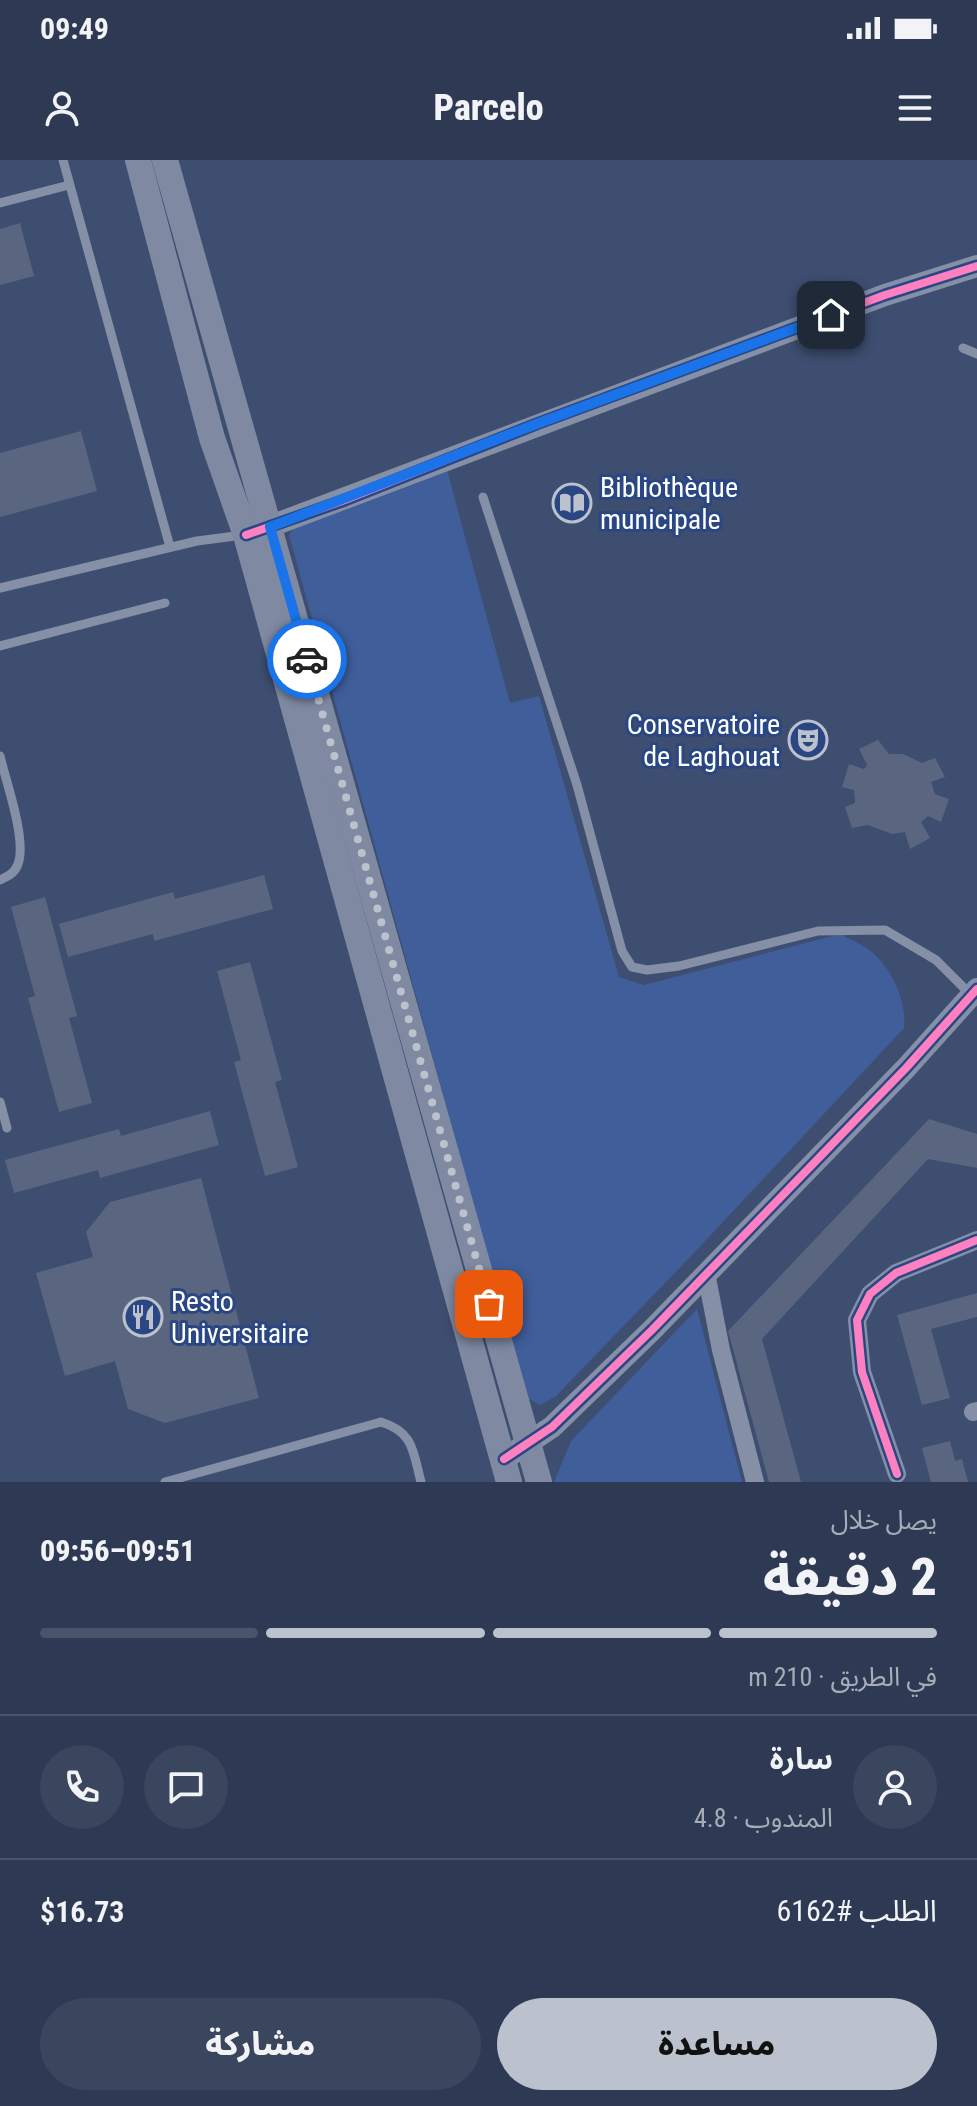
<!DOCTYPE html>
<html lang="ar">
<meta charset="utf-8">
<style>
body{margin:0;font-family:"Roboto Condensed","Noto Sans Arabic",sans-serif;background:#3a455e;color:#f1f3f6;direction:rtl;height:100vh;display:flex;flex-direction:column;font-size:30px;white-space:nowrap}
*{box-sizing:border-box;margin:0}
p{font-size:26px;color:#a7adb8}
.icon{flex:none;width:44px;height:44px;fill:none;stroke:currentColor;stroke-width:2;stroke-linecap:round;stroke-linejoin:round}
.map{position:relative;height:1322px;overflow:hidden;direction:ltr}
.drawer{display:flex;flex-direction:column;background:#2e3a54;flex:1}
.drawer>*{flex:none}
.pin{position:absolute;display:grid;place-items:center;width:68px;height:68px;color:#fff;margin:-34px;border-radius:16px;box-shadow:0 4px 12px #0006}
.courier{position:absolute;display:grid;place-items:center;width:80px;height:80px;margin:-40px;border:6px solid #1a73e8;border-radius:50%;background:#fff;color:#222;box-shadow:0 2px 10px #0007}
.summary em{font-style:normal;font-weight:800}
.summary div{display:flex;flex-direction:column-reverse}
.summary{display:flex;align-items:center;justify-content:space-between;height:136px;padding:0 40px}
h1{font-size:52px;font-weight:800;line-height:60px}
.bar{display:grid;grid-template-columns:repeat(4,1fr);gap:12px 8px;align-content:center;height:96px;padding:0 40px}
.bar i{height:10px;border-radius:6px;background:#49546b}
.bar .selected{background:#bbc1cd}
.bar p{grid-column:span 4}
.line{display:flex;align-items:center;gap:20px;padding:0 40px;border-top:2px solid #49546b}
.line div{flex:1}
.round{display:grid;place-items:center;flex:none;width:84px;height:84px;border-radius:42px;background:#3a455e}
.cta{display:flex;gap:16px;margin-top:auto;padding:16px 40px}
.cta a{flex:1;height:92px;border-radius:48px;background:#bbc1cd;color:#111;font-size:32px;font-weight:800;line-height:92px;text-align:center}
.cta a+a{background:#3a455e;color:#f1f3f6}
.status{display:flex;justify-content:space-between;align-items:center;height:56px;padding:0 40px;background:#2e3a54;direction:ltr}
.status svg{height:22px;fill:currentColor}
header{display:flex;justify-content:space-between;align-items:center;height:104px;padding:0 40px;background:#2e3a54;font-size:36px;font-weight:800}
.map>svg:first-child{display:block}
.green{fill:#3f5e9a}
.building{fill:#5a6680}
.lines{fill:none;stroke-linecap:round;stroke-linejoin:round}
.service{stroke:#858fa6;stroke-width:9}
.minor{stroke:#858fa6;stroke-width:18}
.tertiary{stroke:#858fa6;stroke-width:22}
.secondary{stroke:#7f8aa2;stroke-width:26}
.cycleway-casing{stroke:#2a4784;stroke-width:13}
.cycleway{stroke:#ff80c0;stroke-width:8}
.done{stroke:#bbc1cd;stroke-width:8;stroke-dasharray:0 14.4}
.route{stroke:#1a73e8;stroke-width:10}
.labels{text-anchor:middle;stroke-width:6;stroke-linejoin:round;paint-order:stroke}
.poi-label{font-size:28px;fill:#fff;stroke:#2a4784;text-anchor:start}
</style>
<div class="status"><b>09:49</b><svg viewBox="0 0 49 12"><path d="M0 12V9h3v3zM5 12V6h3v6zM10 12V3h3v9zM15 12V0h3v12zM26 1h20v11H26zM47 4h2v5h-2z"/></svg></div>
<header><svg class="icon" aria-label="menu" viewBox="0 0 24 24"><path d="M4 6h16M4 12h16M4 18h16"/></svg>Parcelo<svg class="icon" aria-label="person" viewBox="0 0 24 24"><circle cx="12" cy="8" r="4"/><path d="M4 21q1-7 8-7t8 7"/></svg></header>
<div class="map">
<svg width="977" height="1322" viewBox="0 0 977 1322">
<rect width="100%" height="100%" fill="#3e4e70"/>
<g class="green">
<path d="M447,310L510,543L539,536L619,817L644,825L840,774C851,780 864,785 873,793C893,811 907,842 904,868L694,1093L556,1236L540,1245L529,1239L515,1196L289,375L296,364Z"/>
<polygon points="697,1149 742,1322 554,1322 571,1281"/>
</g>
<g class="building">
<polygon points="20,63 34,116 0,125 0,69"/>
<polygon points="81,271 97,331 0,357 0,293"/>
<polygon points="878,580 889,594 903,594 922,603 935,598 945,617 931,622 935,634 949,639 941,662 928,656 921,662 930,678 910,689 905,672 892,674 868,665 852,668 845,647 855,643 854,630 842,627 849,604 864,609 867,605 859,589"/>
<polygon points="264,715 273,749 154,781 153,774 68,797 59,764 173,732 175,739"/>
<polygon points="45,737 77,856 69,858 92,943 59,952 28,838 35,836 11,747"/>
<polygon points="250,802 282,920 275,922 298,1007 265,1016 234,902 241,900 217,811"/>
<polygon points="210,951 219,985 100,1018 98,1010 14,1033 5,1000 119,969 121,976"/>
<polygon points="929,959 977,974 977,1008 928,999 762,1179 801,1322 769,1322 728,1171"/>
<polygon points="201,1018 259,1238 165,1263 128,1249 115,1201 65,1216 36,1113 93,1097 86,1072 110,1042"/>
<polygon points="977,1133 977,1157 931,1169 950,1238 922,1245 897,1155"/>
<polygon points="950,1281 955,1301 962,1299 968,1322 931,1322 922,1288"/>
</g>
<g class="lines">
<g class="service">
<polyline points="63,0 170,387"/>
<polyline points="0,43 69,25"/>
<polyline points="963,188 977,194"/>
<polyline points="483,337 577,625 622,791 632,807 647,810 679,806 818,771 885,770 936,800 971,835"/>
<polyline points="0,428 197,381 243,375"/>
<polyline points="0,486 165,443"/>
<path d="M0,596C6,622 27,680 18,704C15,713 8,716 0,720"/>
<polyline points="0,942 7,968"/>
<path d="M165,1322L381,1262C414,1272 413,1292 421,1322"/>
</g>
<g class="minor">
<polyline points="706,1113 721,1190 755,1322"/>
<polyline points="973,1252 977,1251"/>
<polyline points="897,1314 862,1212 857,1160 870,1134 896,1113 977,1080"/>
</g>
<g class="tertiary">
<polyline points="255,372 885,135 977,106"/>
<polyline points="504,1299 552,1267 652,1170 906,908 977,829"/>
</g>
<g class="secondary">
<polyline points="138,0 212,278 246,375 509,1322"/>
<polyline points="165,0 539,1322"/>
</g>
<g class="cycleway-casing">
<g id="cycleway">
<polyline points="246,375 345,340 539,263 885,135 977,106"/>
<polyline points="504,1299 552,1267 652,1170 906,908 977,829"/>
<polyline points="897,1314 862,1212 857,1160 870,1134 896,1113 977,1080"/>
</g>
</g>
<use href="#cycleway" class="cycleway"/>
</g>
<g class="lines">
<polyline class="done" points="307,499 489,1144"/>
<polyline class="route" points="307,499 270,367 539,263 831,155"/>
</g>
<defs>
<g id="library-ring" transform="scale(2)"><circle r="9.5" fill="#2a4784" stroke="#bbc1cd" stroke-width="1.5"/><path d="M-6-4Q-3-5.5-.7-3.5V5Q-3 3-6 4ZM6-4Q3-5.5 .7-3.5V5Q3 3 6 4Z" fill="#bbc1cd"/></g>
<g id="theatre-ring" transform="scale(2)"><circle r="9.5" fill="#2a4784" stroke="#bbc1cd" stroke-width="1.5"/><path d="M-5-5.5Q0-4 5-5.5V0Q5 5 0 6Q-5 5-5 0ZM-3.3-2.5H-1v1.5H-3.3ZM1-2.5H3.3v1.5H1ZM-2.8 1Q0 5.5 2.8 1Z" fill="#bbc1cd"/></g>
<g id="restaurant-ring" transform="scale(2)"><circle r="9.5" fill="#2a4784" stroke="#bbc1cd" stroke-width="1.5"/><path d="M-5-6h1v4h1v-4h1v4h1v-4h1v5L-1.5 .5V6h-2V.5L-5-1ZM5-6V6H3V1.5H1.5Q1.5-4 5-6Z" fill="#bbc1cd"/></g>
</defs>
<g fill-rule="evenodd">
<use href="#library-ring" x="572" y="343"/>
<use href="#theatre-ring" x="808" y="580"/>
<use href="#restaurant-ring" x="143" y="1157"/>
</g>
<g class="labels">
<g class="poi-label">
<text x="600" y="337">Bibliothèque<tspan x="600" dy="32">municipale</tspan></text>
<text x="780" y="574" text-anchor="end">Conservatoire<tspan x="780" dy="32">de Laghouat</tspan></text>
<text x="171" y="1151">Resto<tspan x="171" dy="32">Universitaire</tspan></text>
</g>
</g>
</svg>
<div class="pin" style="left:489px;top:1144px;background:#ea580c"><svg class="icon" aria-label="bag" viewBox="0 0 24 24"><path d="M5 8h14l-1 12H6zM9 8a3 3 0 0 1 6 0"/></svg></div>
<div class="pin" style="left:831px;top:155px;background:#1f2937"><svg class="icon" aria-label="home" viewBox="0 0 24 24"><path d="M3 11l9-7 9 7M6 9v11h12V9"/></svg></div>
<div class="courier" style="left:307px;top:499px"><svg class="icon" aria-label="car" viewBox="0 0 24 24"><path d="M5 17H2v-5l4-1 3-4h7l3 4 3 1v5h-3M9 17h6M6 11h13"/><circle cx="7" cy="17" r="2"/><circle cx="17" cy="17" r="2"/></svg></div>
</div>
<section class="drawer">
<div class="summary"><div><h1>2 دقيقة</h1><p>يصل خلال</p></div><em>09:51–09:56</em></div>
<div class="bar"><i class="selected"></i><i class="selected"></i><i class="selected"></i><i></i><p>في الطريق · 210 m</p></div>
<div class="line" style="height:144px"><a class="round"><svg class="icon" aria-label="person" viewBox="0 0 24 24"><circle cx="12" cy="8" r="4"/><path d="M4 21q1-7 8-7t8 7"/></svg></a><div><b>سارة</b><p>المندوب · 4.8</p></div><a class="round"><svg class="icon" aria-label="chat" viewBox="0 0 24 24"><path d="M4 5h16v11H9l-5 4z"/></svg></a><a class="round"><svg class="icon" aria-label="phone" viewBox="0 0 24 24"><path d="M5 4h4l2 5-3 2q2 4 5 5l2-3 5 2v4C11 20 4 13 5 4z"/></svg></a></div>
<div class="line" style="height:104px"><div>الطلب #6162</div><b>$16.73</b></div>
<div class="cta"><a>مساعدة</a><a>مشاركة</a></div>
</section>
